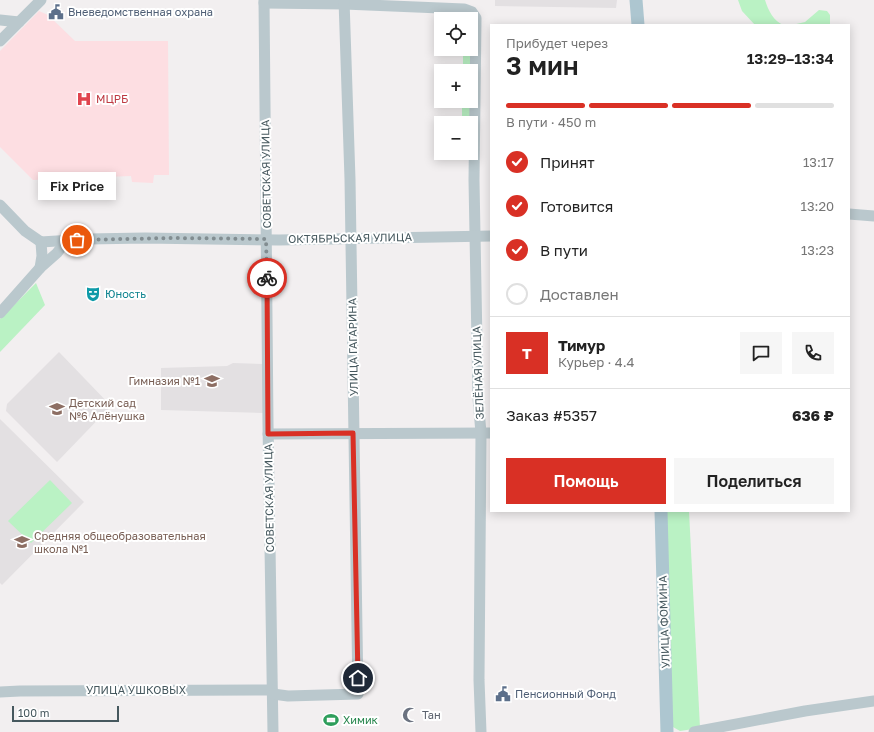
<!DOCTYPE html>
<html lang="ru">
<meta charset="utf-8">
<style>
body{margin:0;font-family:"Golos Text",sans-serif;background:#f6f6f6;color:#222;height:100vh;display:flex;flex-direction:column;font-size:15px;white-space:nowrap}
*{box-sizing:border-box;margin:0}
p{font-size:13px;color:#767676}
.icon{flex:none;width:22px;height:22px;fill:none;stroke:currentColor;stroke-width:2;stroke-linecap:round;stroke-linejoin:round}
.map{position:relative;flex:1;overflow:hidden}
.side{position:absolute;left:490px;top:24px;width:360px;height:488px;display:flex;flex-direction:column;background:#fff;border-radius:0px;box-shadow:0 2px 10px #0003}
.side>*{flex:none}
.fabs{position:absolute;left:434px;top:12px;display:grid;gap:8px}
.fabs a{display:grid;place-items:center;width:44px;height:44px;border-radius:0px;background:#fff;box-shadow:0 2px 10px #0003;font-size:20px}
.scale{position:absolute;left:12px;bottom:10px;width:107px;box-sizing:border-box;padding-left:4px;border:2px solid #46585e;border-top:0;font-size:11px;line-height:14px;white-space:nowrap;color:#46585e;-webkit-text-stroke:3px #fff;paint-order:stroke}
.pin{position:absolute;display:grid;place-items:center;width:34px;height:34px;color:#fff;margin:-17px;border:2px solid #fff;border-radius:50%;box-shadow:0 1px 4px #0007}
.courier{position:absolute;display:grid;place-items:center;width:40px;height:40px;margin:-20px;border:3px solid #d93025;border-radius:50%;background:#fff;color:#222;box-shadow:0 1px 5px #0007}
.bubble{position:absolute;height:28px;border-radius:0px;background:#fff;box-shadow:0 2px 10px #0003;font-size:13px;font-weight:600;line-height:28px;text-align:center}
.overview em{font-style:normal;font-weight:600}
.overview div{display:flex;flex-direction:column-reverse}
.overview{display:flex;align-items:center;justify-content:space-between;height:68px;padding:0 16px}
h1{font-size:26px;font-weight:600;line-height:30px}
.bar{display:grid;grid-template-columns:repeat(4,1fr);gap:6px 4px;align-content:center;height:48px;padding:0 16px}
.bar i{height:5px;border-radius:3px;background:#e0e0e0}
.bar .active{background:#d93025}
.bar p{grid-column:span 4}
.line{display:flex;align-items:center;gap:10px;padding:0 16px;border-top:1px solid #e0e0e0}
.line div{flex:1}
.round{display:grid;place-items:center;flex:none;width:42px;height:42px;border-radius:0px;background:#f6f6f6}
ol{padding:0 16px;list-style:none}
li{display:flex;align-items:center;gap:12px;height:44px}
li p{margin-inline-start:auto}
li .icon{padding:4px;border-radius:50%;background:#d93025;color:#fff;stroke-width:4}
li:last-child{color:#767676}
li i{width:22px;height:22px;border:2px solid #e0e0e0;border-radius:50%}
.action{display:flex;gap:8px;margin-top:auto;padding:8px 16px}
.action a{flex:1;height:46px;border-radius:0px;background:#d93025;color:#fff;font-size:16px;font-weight:600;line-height:46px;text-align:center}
.action a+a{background:#f6f6f6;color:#222}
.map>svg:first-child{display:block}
.education{fill:#e3e0e2}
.medical{fill:#fddee2}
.green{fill:#baf2c4}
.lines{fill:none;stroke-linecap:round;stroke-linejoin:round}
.minor{stroke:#bac8cd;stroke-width:11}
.major{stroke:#adc6d0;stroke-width:13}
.done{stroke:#828d91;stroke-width:4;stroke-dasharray:0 7.2}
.route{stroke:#d93025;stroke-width:5}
.labels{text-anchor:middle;stroke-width:4;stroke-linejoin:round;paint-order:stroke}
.service-label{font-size:11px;fill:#4e5e75;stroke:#fff;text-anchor:start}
.health-label{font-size:11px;fill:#be3a42;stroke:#fff;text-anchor:start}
.street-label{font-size:11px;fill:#46585e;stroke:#fff}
.culture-label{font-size:11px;fill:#0d838f;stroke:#fff;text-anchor:start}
.education-label{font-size:11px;fill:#785e54;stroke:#fff;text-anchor:start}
.worship-label{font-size:11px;fill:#5b616d;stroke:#fff;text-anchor:start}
.leisure-label{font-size:11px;fill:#27864d;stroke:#fff;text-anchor:start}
</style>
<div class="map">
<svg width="874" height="732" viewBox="0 0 874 732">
<rect width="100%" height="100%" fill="#f2eff0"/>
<g class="education">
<polygon points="495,0 617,0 616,8 495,6"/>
<polygon points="59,352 111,406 57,462 6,411 7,404"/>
<polygon points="233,363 263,364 263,413 161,410 161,368 227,366"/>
<polygon points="0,419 84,502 2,585 0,583"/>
</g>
<polygon class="medical" points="39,11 48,15 75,41 168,41 169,175 154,175 153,183 132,182 131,176 33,180 0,147 0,51"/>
<g class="green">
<path d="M738,0H765C768,10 774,22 784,25H755L742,11Z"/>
<polygon points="819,10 827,11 830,15 830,25 792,25 805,22"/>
<polygon points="471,22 473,23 472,128 471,133 471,123 462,123 462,101 471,101 471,71 463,71 463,49 471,49"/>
<polygon points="36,283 45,305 0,352 0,319"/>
<polygon points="50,480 72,503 31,543 8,521"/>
<polygon points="663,511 689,511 700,728 680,731 673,727"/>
</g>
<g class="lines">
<g class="minor">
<polyline points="264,0 268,424 273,732"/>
<polyline points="264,3 344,4 464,9 472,12 476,18 474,180 478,398 481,433 479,680 481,732"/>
<polyline points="0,20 19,22"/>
<polyline points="0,41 41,0"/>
<polyline points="0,205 25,231 41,242"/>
<polyline points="849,214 874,216"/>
<polyline points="41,242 88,239 145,238 279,240 491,236"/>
<polyline points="40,268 42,256 41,242"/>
<polyline points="0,313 40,268 57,253 66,241"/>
<polyline points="268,434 491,433"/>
<polyline points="0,692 20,691 272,690"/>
<polyline points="273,694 288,696 358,694 350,179 344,0"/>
<polyline points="694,732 805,711 874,701"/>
</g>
<g class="major">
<polyline points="636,0 638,25"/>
<polyline points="661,511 667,732"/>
</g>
</g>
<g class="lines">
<polyline class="done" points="77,240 172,238 266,239 267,278"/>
<polyline class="route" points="267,278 268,434 353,433 358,678"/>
</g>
<defs>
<g id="civic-bare" transform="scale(1.2)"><path d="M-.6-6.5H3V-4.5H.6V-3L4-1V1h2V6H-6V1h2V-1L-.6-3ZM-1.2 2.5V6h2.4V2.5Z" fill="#5c6f8a" stroke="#fff" stroke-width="2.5" paint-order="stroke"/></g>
<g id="hospital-bare" transform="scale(1.2)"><path d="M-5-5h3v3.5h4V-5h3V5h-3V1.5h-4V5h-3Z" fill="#e0444e" stroke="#fff" stroke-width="2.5" paint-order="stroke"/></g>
<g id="theatre-bare" transform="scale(1.2)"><path d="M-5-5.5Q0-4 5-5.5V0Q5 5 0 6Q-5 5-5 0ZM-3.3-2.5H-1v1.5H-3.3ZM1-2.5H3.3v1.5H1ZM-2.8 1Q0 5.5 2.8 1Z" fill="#0f9aa8" stroke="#fff" stroke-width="2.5" paint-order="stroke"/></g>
<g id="school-bare" transform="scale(1.2)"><path d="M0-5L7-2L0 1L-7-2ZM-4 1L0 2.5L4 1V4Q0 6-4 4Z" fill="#8d6e63" stroke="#fff" stroke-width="2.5" paint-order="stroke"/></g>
<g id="mosque-bare" transform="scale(1.2)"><path d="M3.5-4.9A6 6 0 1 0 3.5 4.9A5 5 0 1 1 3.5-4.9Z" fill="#6b7280" stroke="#fff" stroke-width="2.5" paint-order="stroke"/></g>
<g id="stadium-bare" transform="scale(1.2)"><path d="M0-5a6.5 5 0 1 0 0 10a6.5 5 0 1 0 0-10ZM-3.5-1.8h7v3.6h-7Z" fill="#2e9e5b" stroke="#fff" stroke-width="2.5" paint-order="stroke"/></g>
</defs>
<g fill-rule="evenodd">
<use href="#civic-bare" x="56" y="12"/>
<use href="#hospital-bare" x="84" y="99"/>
<use href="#theatre-bare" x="93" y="294"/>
<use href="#school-bare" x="212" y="381"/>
<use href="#school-bare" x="57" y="409"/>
<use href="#school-bare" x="22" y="542"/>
<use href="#civic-bare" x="503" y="694"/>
<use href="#mosque-bare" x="410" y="715"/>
<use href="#stadium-bare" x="331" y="720"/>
</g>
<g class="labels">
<g class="service-label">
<text x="68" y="16">Вневедомственная охрана</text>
<text x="515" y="698">Пенсионный Фонд</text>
</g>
<g class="health-label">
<text x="96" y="103">МЦРБ</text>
</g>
<g class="street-label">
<text transform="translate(266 174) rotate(-91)" y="4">СОВЕТСКАЯ УЛИЦА</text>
<text transform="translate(350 238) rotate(-1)" y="4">ОКТЯБРЬСКАЯ УЛИЦА</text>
<text transform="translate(353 347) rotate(-91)" y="4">УЛИЦА ГАГАРИНА</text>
<text transform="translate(478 373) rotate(-92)" y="4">ЗЕЛЁНАЯ УЛИЦА</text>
<text transform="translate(269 498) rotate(-91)" y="4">СОВЕТСКАЯ УЛИЦА</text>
<text transform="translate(664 622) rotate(-92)" y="4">УЛИЦА ФОМИНА</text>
<text x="136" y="694">УЛИЦА УШКОВЫХ</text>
</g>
<g class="culture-label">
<text x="105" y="298">Юность</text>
</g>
<g class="education-label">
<text x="200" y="385" text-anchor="end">Гимназия №1</text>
<text x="69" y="407">Детский сад<tspan x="69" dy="13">№6 Алёнушка</tspan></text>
<text x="34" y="540">Средняя общеобразовательная<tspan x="34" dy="13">школа №1</tspan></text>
</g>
<g class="worship-label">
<text x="422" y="719">Тан</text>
</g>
<g class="leisure-label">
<text x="343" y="724">Химик</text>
</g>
</g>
</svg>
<div class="fabs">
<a><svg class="icon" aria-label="locate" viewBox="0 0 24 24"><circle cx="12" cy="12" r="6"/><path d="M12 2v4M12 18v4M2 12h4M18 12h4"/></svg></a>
<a>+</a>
<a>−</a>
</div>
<div class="scale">100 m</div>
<div class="pin" style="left:77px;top:240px;background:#ea580c"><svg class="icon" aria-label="bag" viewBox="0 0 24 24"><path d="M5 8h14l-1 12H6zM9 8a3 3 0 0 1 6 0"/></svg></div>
<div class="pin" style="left:358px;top:678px;background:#1f2937"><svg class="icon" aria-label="home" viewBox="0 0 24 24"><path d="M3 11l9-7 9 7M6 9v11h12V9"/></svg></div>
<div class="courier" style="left:267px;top:278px"><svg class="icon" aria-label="bike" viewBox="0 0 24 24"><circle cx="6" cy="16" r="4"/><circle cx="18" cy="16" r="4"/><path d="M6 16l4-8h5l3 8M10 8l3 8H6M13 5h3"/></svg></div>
<div class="bubble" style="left:38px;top:172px;width:78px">Fix Price</div>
<section class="side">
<div class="overview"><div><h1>3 мин</h1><p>Прибудет через</p></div><em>13:29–13:34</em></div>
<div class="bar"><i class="active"></i><i class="active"></i><i class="active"></i><i></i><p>В пути · 450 m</p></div>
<ol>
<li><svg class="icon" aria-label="check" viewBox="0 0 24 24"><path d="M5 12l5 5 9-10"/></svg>Принят<p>13:17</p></li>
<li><svg class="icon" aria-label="check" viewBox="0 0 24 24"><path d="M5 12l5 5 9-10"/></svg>Готовится<p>13:20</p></li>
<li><svg class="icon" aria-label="check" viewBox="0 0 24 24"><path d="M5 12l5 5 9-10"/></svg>В пути<p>13:23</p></li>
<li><i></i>Доставлен</li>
</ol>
<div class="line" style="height:72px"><b class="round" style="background:#d93025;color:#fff">Т</b><div><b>Тимур</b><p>Курьер · 4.4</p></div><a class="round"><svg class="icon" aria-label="chat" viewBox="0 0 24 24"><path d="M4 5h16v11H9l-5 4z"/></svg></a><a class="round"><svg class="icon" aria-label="phone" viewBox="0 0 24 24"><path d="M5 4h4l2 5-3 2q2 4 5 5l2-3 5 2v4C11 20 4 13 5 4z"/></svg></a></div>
<div class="line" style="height:52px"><div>Заказ #5357</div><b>636 ₽</b></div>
<div class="action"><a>Помощь</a><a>Поделиться</a></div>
</section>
</div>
